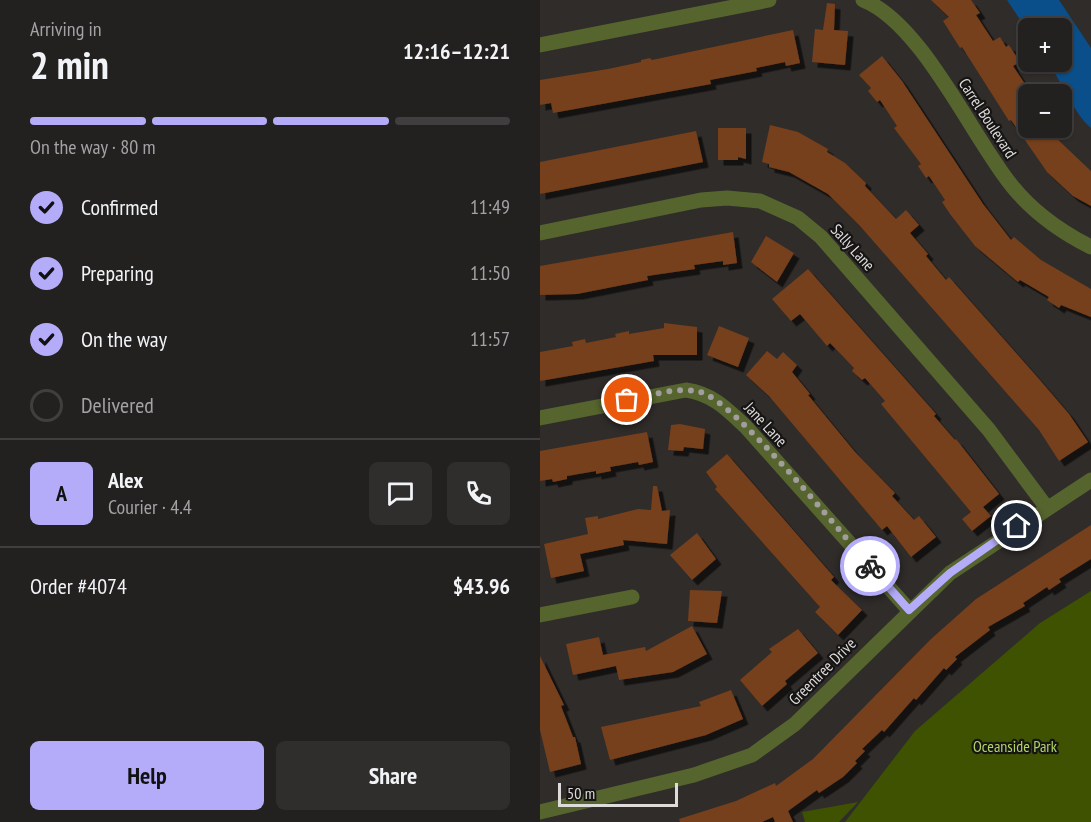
<!DOCTYPE html>
<meta charset="utf-8">
<style>
body{margin:0;font-family:"PT Sans Narrow",sans-serif;background:#2f2e2d;color:#f1f3f6;height:100vh;display:flex;flex-direction:column;font-size:22px;white-space:nowrap}
*{box-sizing:border-box;margin:0}
p{font-size:20px;color:#a3a3a5}
.icon{flex:none;width:33px;height:33px;fill:none;stroke:currentColor;stroke-width:2;stroke-linecap:round;stroke-linejoin:round}
.map{position:relative;flex:1;overflow:hidden}
.panel{display:flex;flex-direction:column;background:#232120;width:540px}
.panel>*{flex:none}
.tools{position:absolute;left:478px;top:18px;display:grid;gap:12px}
.tools a{display:grid;place-items:center;width:54px;height:54px;border-radius:9px;background:#232120;box-shadow:0 2px 4px #0004,0 0 0 2px #403e3e;font-size:30px}
.scale{position:absolute;left:18px;bottom:15px;width:120px;box-sizing:border-box;padding-left:6px;border:3px solid #dedcdb;border-top:0;font-size:16px;line-height:21px;white-space:nowrap;color:#dedcdb;-webkit-text-stroke:4px #161514;paint-order:stroke}
.pin{position:absolute;display:grid;place-items:center;width:51px;height:51px;color:#fff;margin:-26px;border:3px solid #fff;border-radius:50%;box-shadow:0 2px 6px #0007}
.courier{position:absolute;display:grid;place-items:center;width:60px;height:60px;margin:-30px;border:4px solid #b4acf9;border-radius:50%;background:#fff;color:#222;box-shadow:0 2px 8px #0007}
.overview em{font-style:normal;font-weight:700}
.overview div{display:flex;flex-direction:column-reverse}
.overview{display:flex;align-items:center;justify-content:space-between;height:102px;padding:0 30px}
h1{font-size:39px;font-weight:700;line-height:45px}
.bar{display:grid;grid-template-columns:repeat(4,1fr);gap:9px 6px;align-content:center;height:72px;padding:0 30px}
.bar i{height:8px;border-radius:4px;background:#403e3e}
.bar .on{background:#b4acf9}
.bar p{grid-column:span 4}
.line{display:flex;align-items:center;gap:15px;padding:0 30px;border-top:2px solid #403e3e}
.line div{flex:1}
.round{display:grid;place-items:center;flex:none;width:63px;height:63px;border-radius:9px;background:#2f2e2d}
ol{padding:0 30px;list-style:none}
li{display:flex;align-items:center;gap:18px;height:66px}
li p{margin-inline-start:auto}
li .icon{padding:6px;border-radius:50%;background:#b4acf9;color:#111;stroke-width:4}
li:last-child{color:#a3a3a5}
li i{width:33px;height:33px;border:3px solid #403e3e;border-radius:50%}
.action{display:flex;gap:12px;margin-top:auto;padding:12px 30px}
.action a{flex:1;height:69px;border-radius:9px;background:#b4acf9;color:#111;font-size:24px;font-weight:700;line-height:69px;text-align:center}
.action a+a{background:#2f2e2d;color:#f1f3f6}
main{display:flex;flex:1;min-height:0}
.map>svg:first-child{display:block}
.green{fill:#3e5201}
.water{fill:#0a4f8a}
.building{fill:#773f1b;filter:url(#shadow)}
.lines{fill:none;stroke-linecap:round;stroke-linejoin:round}
.minor{stroke:#56642e;stroke-width:15}
.done{stroke:#a19e9d;stroke-width:6;stroke-dasharray:0 10.8}
.route{stroke:#b4acf9;stroke-width:8}
.labels{text-anchor:middle;stroke-width:4.5;stroke-linejoin:round;paint-order:stroke}
.street-label{font-size:16px;fill:#dedcdb;stroke:#161514}
.park-label{font-size:16px;fill:#b1d463;stroke:#161514}
</style>
<main>
<section class="panel">
<div class="overview"><div><h1>2 min</h1><p>Arriving in</p></div><em>12:16–12:21</em></div>
<div class="bar"><i class="on"></i><i class="on"></i><i class="on"></i><i></i><p>On the way · 80 m</p></div>
<ol>
<li><svg class="icon" aria-label="check" viewBox="0 0 24 24"><path d="M5 12l5 5 9-10"/></svg>Confirmed<p>11:49</p></li>
<li><svg class="icon" aria-label="check" viewBox="0 0 24 24"><path d="M5 12l5 5 9-10"/></svg>Preparing<p>11:50</p></li>
<li><svg class="icon" aria-label="check" viewBox="0 0 24 24"><path d="M5 12l5 5 9-10"/></svg>On the way<p>11:57</p></li>
<li><i></i>Delivered</li>
</ol>
<div class="line" style="height:108px"><b class="round" style="background:#b4acf9;color:#111">A</b><div><b>Alex</b><p>Courier · 4.4</p></div><a class="round"><svg class="icon" aria-label="chat" viewBox="0 0 24 24"><path d="M4 5h16v11H9l-5 4z"/></svg></a><a class="round"><svg class="icon" aria-label="phone" viewBox="0 0 24 24"><path d="M5 4h4l2 5-3 2q2 4 5 5l2-3 5 2v4C11 20 4 13 5 4z"/></svg></a></div>
<div class="line" style="height:78px"><div>Order #4074</div><b>$43.96</b></div>
<div class="action"><a>Help</a><a>Share</a></div>
</section>
<div class="map">
<svg width="551" height="822" viewBox="0 0 551 822">
<defs>
<filter id="shadow"><feDropShadow dx="5.5" dy="5.5" stdDeviation="0" flood-color="#0009"/></filter>
</defs>
<rect width="100%" height="100%" fill="#2f2c2a"/>
<g class="green">
<polygon points="551,591 551,822 305,822 375,731 500,623"/>
<polygon points="318,802 299,822 265,822 262,812"/>
</g>
<path class="water" d="M467,0H519L551,48V128C535,115 521,81 508,62H522V28H489V33Z"/>
<g class="building">
<polygon points="391,0 431,0 440,13 436,15 453,41 460,37 466,47 469,45 480,62 473,66 487,87 484,89 489,97 489,128 521,128 512,134 551,171 551,206 533,196 507,172 471,120 469,121 422,47 420,48 403,21 409,17"/>
<polygon points="287,3 295,4 294,30 308,31 305,65 272,62 275,29 283,30"/>
<polygon points="253,30 260,63 246,66 245,62 216,68 217,71 170,80 171,84 13,113 11,103 0,105 0,80 68,69 101,62 101,60 110,58 112,60"/>
<polygon points="342,56 362,81 443,204 471,240 474,237 501,260 551,289 551,317 521,305 519,308 507,300 509,297 480,280 478,282 435,246 410,214 402,202 405,200 389,176 386,178 378,166 381,164 354,128 357,126 340,100 337,102 328,91 331,88 319,75"/>
<polygon points="230,125 258,132 288,149 287,152 305,163 326,183 325,186 356,219 366,210 379,225 370,233 388,254 386,256 406,280 409,277 499,379 529,414 548,442 519,461 499,430 320,226 288,194 249,172 229,167 229,164 222,162"/>
<polygon points="178,128 206,128 206,159 198,157 198,160 178,160"/>
<polygon points="156,131 163,162 0,194 0,162"/>
<polygon points="193,232 197,263 183,265 183,261 154,265 155,269 107,276 108,280 37,294 0,295 0,266"/>
<polygon points="226,236 254,253 237,282 211,262"/>
<polygon points="268,269 389,406 396,414 394,416 415,440 416,439 459,494 443,507 451,516 432,531 422,519 431,512 341,404 345,401 325,378 322,380 312,371 314,368 290,343 287,346 260,314 251,321 232,299"/>
<polygon points="124,323 157,327 157,355 113,355 114,361 0,381 0,352 33,346 32,342 45,339 46,343 76,337 75,334 89,331 89,334 124,328"/>
<polygon points="179,326 209,338 198,367 167,355"/>
<polygon points="227,351 237,359 243,352 257,365 252,372 270,394 268,395 315,452 355,493 352,496 374,520 379,516 396,537 371,557 347,526 342,530 229,396 206,375"/>
<polygon points="140,424 165,429 163,449 144,447 143,451 128,450 131,425"/>
<polygon points="107,432 113,462 99,465 98,462 70,467 71,471 56,474 56,471 27,476 27,479 13,482 12,479 0,481 0,451"/>
<polygon points="187,454 294,577 291,580 322,610 298,635 275,612 280,607 175,489 177,487 166,472"/>
<polygon points="113,486 117,486 122,511 130,510 127,544 83,540 84,545 40,554 44,571 11,578 4,544 48,534 45,518 58,516 58,519 98,509 111,510"/>
<polygon points="551,525 551,559 519,579 521,582 509,590 507,587 483,603 485,606 448,627 450,630 415,657 417,659 406,670 404,668 376,700 374,698 344,732 342,730 322,749 325,751 315,761 317,763 303,777 279,793 277,790 248,811 253,822 235,822 233,817 222,822 140,822 139,819 196,801 235,783 236,786 273,759 391,639 436,599"/>
<polygon points="157,533 176,559 152,580 130,555"/>
<polygon points="150,590 182,591 177,623 148,621"/>
<polygon points="152,626 167,654 133,672 79,680 76,666 33,675 26,644 59,637 63,655 105,647 106,651"/>
<polygon points="258,629 278,653 245,681 247,684 222,706 200,680 232,652 229,649"/>
<polygon points="0,656 24,705 21,706 33,737 35,737 41,764 10,772 0,730"/>
<polygon points="191,690 203,719 166,735 70,760 61,727 161,706 159,702"/>
</g>
<g class="lines">
<g class="minor">
<path d="M323,0C382,23 432,137 472,186C494,213 521,232 551,247"/>
<polyline points="0,45 229,0"/>
<polyline points="0,233 161,200 187,198 220,201 258,218 281,237 449,430 507,508"/>
<path d="M0,418L146,390C173,394 187,409 206,427L369,610"/>
<polyline points="0,615 92,597"/>
<polyline points="0,812 154,775 212,755 255,724 410,573 551,480"/>
</g>
</g>
<g class="lines">
<path class="done" d="M87,400C109,396 138,386 160,392C195,401 300,532 330,566"/>
<polyline class="route" points="330,566 369,610 410,573 477,526"/>
</g>
<g class="labels">
<g class="street-label">
<text transform="translate(448 118) rotate(57)" y="6">Carrel Boulevard</text>
<text transform="translate(313 247) rotate(48)" y="6">Sally Lane</text>
<text transform="translate(226 424) rotate(47)" y="6">Jane Lane</text>
<text transform="translate(282 671) rotate(-45)" y="6">Greentree Drive</text>
</g>
<g class="park-label">
<text x="475" y="752">Oceanside Park</text>
</g>
</g>
</svg>
<div class="tools">
<a>+</a>
<a>−</a>
</div>
<div class="scale">50 m</div>
<div class="pin" style="left:87px;top:400px;background:#ea580c"><svg class="icon" aria-label="bag" viewBox="0 0 24 24"><path d="M5 8h14l-1 12H6zM9 8a3 3 0 0 1 6 0"/></svg></div>
<div class="pin" style="left:477px;top:526px;background:#1f2937"><svg class="icon" aria-label="home" viewBox="0 0 24 24"><path d="M3 11l9-7 9 7M6 9v11h12V9"/></svg></div>
<div class="courier" style="left:330px;top:566px"><svg class="icon" aria-label="bike" viewBox="0 0 24 24"><circle cx="6" cy="16" r="4"/><circle cx="18" cy="16" r="4"/><path d="M6 16l4-8h5l3 8M10 8l3 8H6M13 5h3"/></svg></div>
</div>
</main>
